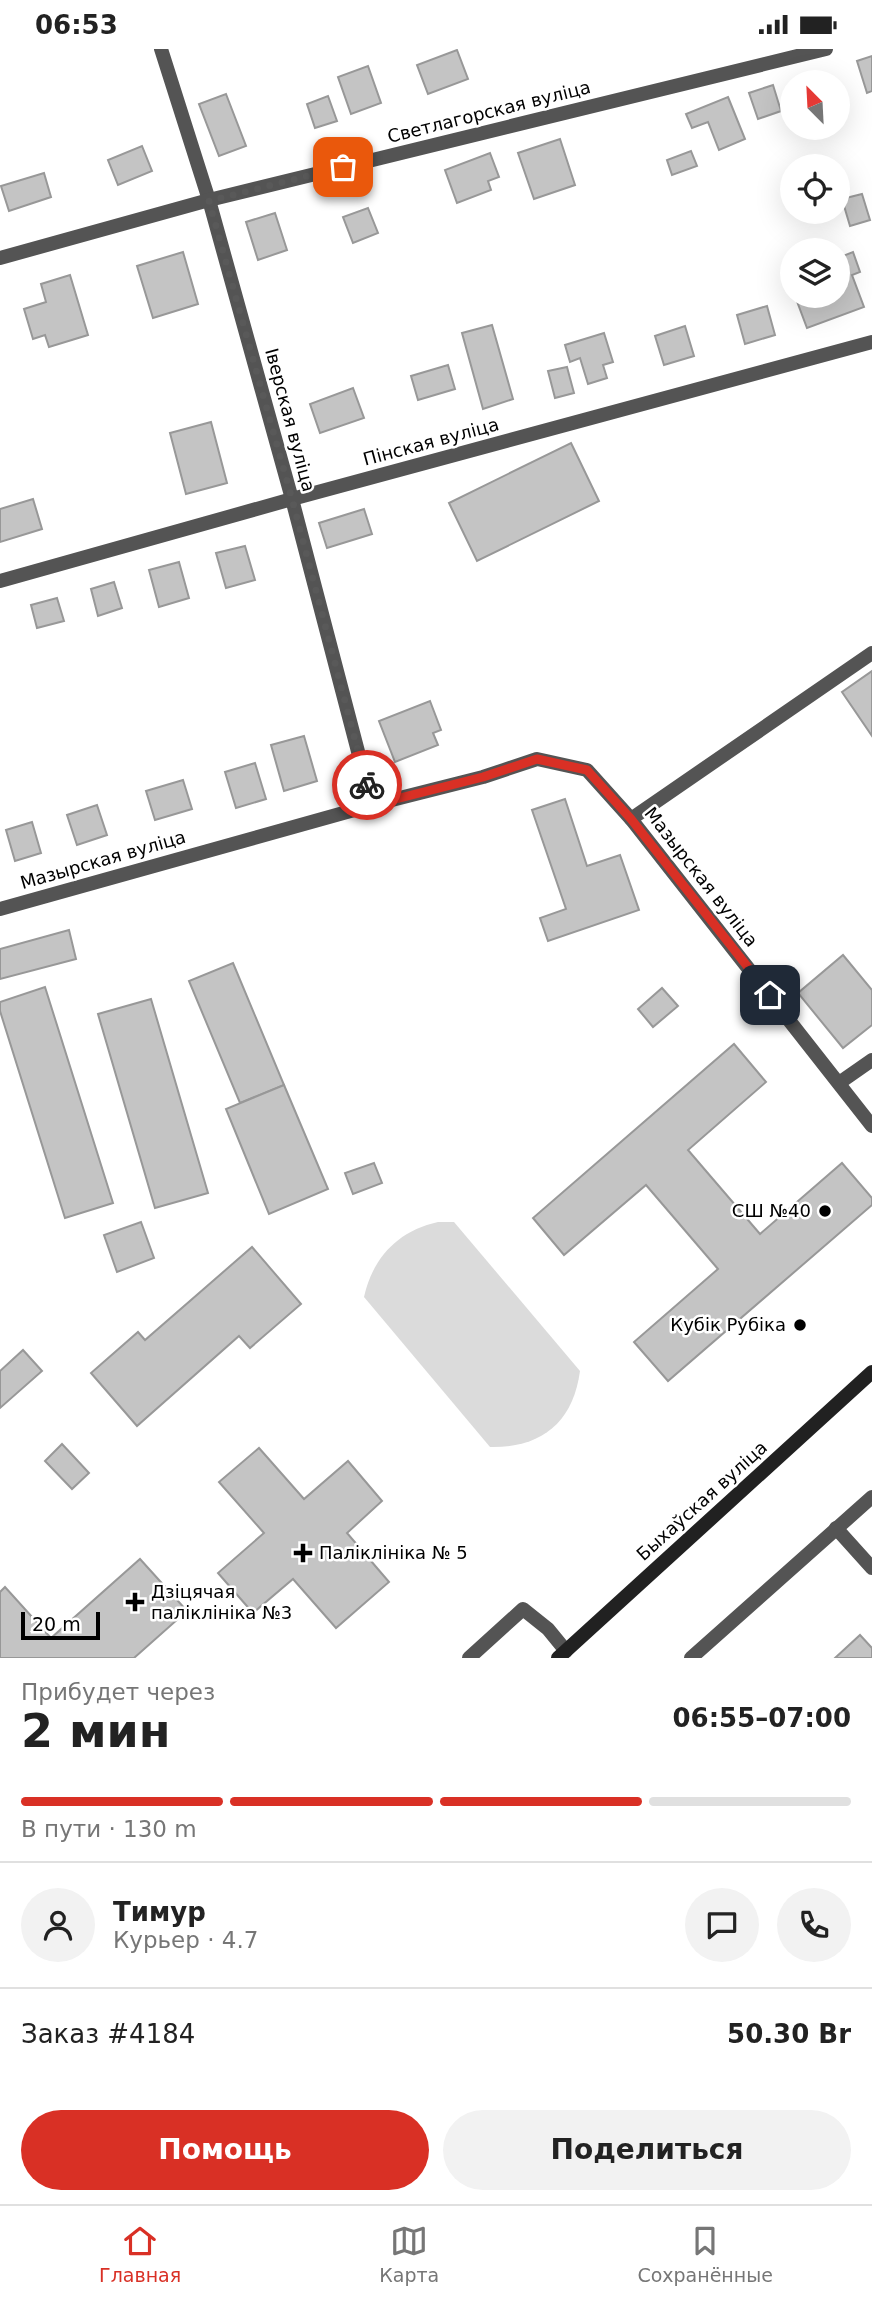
<!DOCTYPE html>
<html lang="ru">
<meta charset="utf-8">
<style>
body{margin:0;font-family:"DejaVu Sans",sans-serif;background:#f2f2f2;color:#222;height:100vh;display:flex;flex-direction:column;font-size:26px;white-space:nowrap}
*{box-sizing:border-box;margin:0}
p{font-size:23px;color:#767676}
.icon{flex:none;width:38px;height:38px;fill:none;stroke:currentColor;stroke-width:2;stroke-linecap:round;stroke-linejoin:round}
.map{position:relative;height:1609px;overflow:hidden}
.panel{display:flex;flex-direction:column;background:#fff;flex:1}
.panel>*{flex:none}
.needle{width:46px;rotate:336deg}
.buttons{position:absolute;left:780px;top:21px;display:grid;gap:14px}
.buttons a{display:grid;place-items:center;width:70px;height:70px;border-radius:50%;background:#fff;box-shadow:0 7px 28px #0002;font-size:35px}
.scale{position:absolute;left:21px;bottom:18px;width:79px;box-sizing:border-box;padding-left:7px;border:4px solid #000;border-top:0;font-size:19px;line-height:24px;white-space:nowrap;color:#000;-webkit-text-stroke:5px #fff;paint-order:stroke}
.pin{position:absolute;display:grid;place-items:center;width:60px;height:60px;color:#fff;margin:-30px;border-radius:14px;box-shadow:0 4px 10px #0006}
.courier{position:absolute;display:grid;place-items:center;width:70px;height:70px;margin:-35px;border:5px solid #d93025;border-radius:50%;background:#fff;color:#222;box-shadow:0 2px 9px #0007}
.overview em{font-style:normal;font-weight:700}
.overview div{display:flex;flex-direction:column-reverse}
.overview{display:flex;align-items:center;justify-content:space-between;height:119px;padding:0 21px}
h1{font-size:46px;font-weight:700;line-height:52px}
.bar{display:grid;grid-template-columns:repeat(4,1fr);gap:10px 7px;align-content:center;height:84px;padding:0 21px}
.bar i{height:9px;border-radius:5px;background:#e0e0e0}
.bar .on{background:#d93025}
.bar p{grid-column:span 4}
.line{display:flex;align-items:center;gap:18px;padding:0 21px;border-top:2px solid #e0e0e0}
.line div{flex:1}
.round{display:grid;place-items:center;flex:none;width:74px;height:74px;border-radius:37px;background:#f2f2f2}
.button{display:flex;gap:14px;margin-top:auto;padding:14px 21px}
.button a{flex:1;height:80px;border-radius:42px;background:#d93025;color:#fff;font-size:28px;font-weight:700;line-height:80px;text-align:center}
.button a+a{background:#f2f2f2;color:#222}
.status{display:flex;justify-content:space-between;align-items:center;height:49px;padding:0 35px;background:#fff;direction:ltr}
.status svg{height:19px;fill:currentColor}
.tabs{display:flex;justify-content:space-around;align-items:center;height:98px;border-top:2px solid #e0e0e0;background:#fff;font-size:19px;color:#767676}
.tabs a{display:grid;justify-items:center;gap:4px}
.tabs .on{color:#d93025}
.map>svg:first-child{display:block}
.green{fill:#dbdbdb}
.building{fill:#c4c4c4;stroke:#989898;stroke-width:2}
.lines{fill:none;stroke-linecap:round;stroke-linejoin:round}
.service{stroke:#545454;stroke-width:14}
.minor{stroke:#545454;stroke-width:14}
.secondary{stroke:#212121;stroke-width:14}
.done{stroke:#595959;stroke-width:7;stroke-dasharray:0 12.6}
.route{stroke:#d93025;stroke-width:9}
.poi-dot{fill:#000;stroke:#fff;stroke-width:2.5}
.labels{text-anchor:middle;stroke-width:5;stroke-linejoin:round;paint-order:stroke}
.street-label{font-size:18px;fill:#000;stroke:#fff}
.poi-label{font-size:18px;fill:#000;stroke:#fff;text-anchor:end}
</style>
<div class="status"><b>06:53</b><svg viewBox="0 0 49 12"><path d="M0 12V9h3v3zM5 12V6h3v6zM10 12V3h3v9zM15 12V0h3v12zM26 1h20v11H26zM47 4h2v5h-2z"/></svg></div>
<div class="map">
<svg width="872" height="1609" viewBox="0 0 872 1609">
<rect width="100%" height="100%" fill="#fff"/>
<path class="green" d="M438,1173H454L580,1322C573,1374 541,1399 490,1398L364,1248C373,1208 398,1182 438,1173Z"/>
<g class="building">
<polygon points="457,1 468,30 428,45 417,16"/>
<polygon points="872,7 872,42 867,44 857,12"/>
<polygon points="368,17 381,54 351,65 338,28"/>
<polygon points="773,36 781,62 758,70 749,44"/>
<polygon points="226,45 246,97 219,107 199,55"/>
<polygon points="328,47 337,72 315,79 307,55"/>
<polygon points="728,48 745,90 719,101 708,73 692,79 686,65"/>
<polygon points="560,90 575,136 534,150 518,104"/>
<polygon points="142,97 152,122 118,136 108,111"/>
<polygon points="691,102 697,117 672,126 667,111"/>
<polygon points="490,104 499,128 488,132 491,141 457,154 445,121"/>
<polygon points="44,124 51,148 9,162 1,137"/>
<polygon points="862,145 870,171 850,177 842,150"/>
<polygon points="368,159 378,184 353,194 343,168"/>
<polygon points="275,164 287,201 258,211 246,173"/>
<polygon points="183,203 198,255 153,269 137,217"/>
<polygon points="853,203 860,223 852,226 864,258 807,279 795,247 838,247 838,209"/>
<polygon points="70,226 88,286 49,298 45,286 33,290 24,260 46,253 41,235"/>
<polygon points="767,257 775,286 745,295 737,266"/>
<polygon points="492,276 513,350 483,360 462,284"/>
<polygon points="685,277 694,307 664,316 655,287"/>
<polygon points="604,284 613,313 603,316 607,329 588,335 580,309 570,313 565,296"/>
<polygon points="448,316 455,340 418,351 411,327"/>
<polygon points="567,318 574,344 555,349 548,322"/>
<polygon points="353,339 364,369 320,384 310,355"/>
<polygon points="211,373 227,434 186,445 170,384"/>
<polygon points="571,394 599,452 477,512 449,454"/>
<polygon points="33,450 42,480 0,493 0,460"/>
<polygon points="364,460 372,485 327,499 319,474"/>
<polygon points="245,497 255,531 226,539 216,504"/>
<polygon points="179,513 189,549 159,558 149,521"/>
<polygon points="114,533 122,559 98,567 91,540"/>
<polygon points="57,549 64,572 37,579 31,556"/>
<polygon points="872,622 872,687 842,643"/>
<polygon points="430,652 441,681 433,684 438,696 395,713 379,672"/>
<polygon points="304,687 317,732 284,742 271,696"/>
<polygon points="255,714 266,750 236,759 225,723"/>
<polygon points="183,731 192,760 155,771 146,742"/>
<polygon points="565,750 587,817 620,806 639,861 548,892 540,869 566,860 532,761"/>
<polygon points="97,756 107,786 77,796 67,766"/>
<polygon points="32,773 41,804 15,812 6,781"/>
<polygon points="69,881 76,910 0,930 0,900"/>
<polygon points="843,906 872,941 872,976 843,999 798,944"/>
<polygon points="233,914 284,1036 240,1054 189,932"/>
<polygon points="45,938 113,1154 65,1169 0,962 0,953"/>
<polygon points="662,939 678,957 653,978 638,960"/>
<polygon points="151,950 208,1144 155,1159 98,965"/>
<polygon points="734,995 766,1033 688,1101 760,1185 842,1114 872,1149 872,1156 668,1332 634,1293 718,1220 646,1136 564,1206 533,1169"/>
<polygon points="284,1036 328,1140 269,1165 226,1060"/>
<polygon points="374,1114 382,1134 353,1145 345,1124"/>
<polygon points="141,1173 154,1209 117,1223 104,1186"/>
<polygon points="252,1198 301,1255 250,1299 239,1287 137,1377 91,1324 138,1283 145,1291"/>
<polygon points="23,1301 42,1322 0,1359 0,1322"/>
<polygon points="62,1395 89,1424 72,1440 45,1412"/>
<polygon points="259,1399 304,1450 348,1412 382,1452 347,1484 389,1533 336,1579 293,1530 253,1564 218,1524 264,1484 219,1433"/>
<polygon points="140,1510 187,1562 134,1609 0,1609 0,1543 5,1538 51,1589"/>
<polygon points="860,1586 872,1599 872,1609 835,1609"/>
</g>
<g class="lines">
<g class="service">
<polyline points="631,770 872,604"/>
<polyline points="839,1034 872,1011"/>
<polyline points="836,1479 872,1519"/>
<polyline points="469,1609 523,1560 548,1580 566,1602"/>
<polyline points="691,1609 872,1448"/>
</g>
<g class="minor">
<polyline points="161,0 209,151 292,450 372,756"/>
<polyline points="0,209 209,151 826,0"/>
<polyline points="0,532 292,450 872,293"/>
<polyline points="0,860 372,756 483,728 537,710 587,721 631,770 872,1077"/>
</g>
<polyline class="secondary" points="558,1609 872,1323"/>
</g>
<g class="lines">
<polyline class="done" points="343,118 209,152 292,450 367,736"/>
<polyline class="route" points="367,736 372,756 483,728 537,710 587,721 631,770 770,946"/>
</g>
<g class="poi-dot">
<circle cx="825" cy="1162" r="7"/>
<circle cx="800" cy="1276" r="7"/>
<path d="M299.5 1493.5h7v7h7v7h-7v7h-7v-7h-7v-7h7z"/>
<path d="M131.5 1542.5h7v7h7v7h-7v7h-7v-7h-7v-7h7z"/>
</g>
<g class="labels">
<g class="street-label">
<text transform="translate(489 63) rotate(-14)" y="6">Светлагорская вуліца</text>
<text transform="translate(290 371) rotate(75)" y="6">Іверская вуліца</text>
<text transform="translate(431 393) rotate(-15)" y="6">Пінская вуліца</text>
<text transform="translate(103 811) rotate(-16)" y="6">Мазырская вуліца</text>
<text transform="translate(701 828) rotate(52)" y="6">Мазырская вуліца</text>
<text transform="translate(702 1452) rotate(-42)" y="6">Быхаўская вуліца</text>
</g>
<g class="poi-label">
<text x="811" y="1168">СШ №40</text>
<text x="786" y="1282">Кубік Рубіка</text>
<text x="319" y="1510" text-anchor="start">Паліклініка № 5</text>
<text x="151" y="1549" text-anchor="start">Дзіцячая<tspan x="151" dy="21">паліклініка №3</tspan></text>
</g>
</g>
</svg>
<div class="buttons">
<a><svg class="needle" viewBox="-14 -14 28 28"><path d="M0-13l5 13h-10z" fill="#e53935"/><path d="M0 13l5-13h-10z" fill="#767676"/></svg></a>
<a><svg class="icon" aria-label="locate" viewBox="0 0 24 24"><circle cx="12" cy="12" r="6"/><path d="M12 2v4M12 18v4M2 12h4M18 12h4"/></svg></a>
<a><svg class="icon" aria-label="layers" viewBox="0 0 24 24"><path d="M12 4l9 5-9 5-9-5zM3 14l9 5 9-5"/></svg></a>
</div>
<div class="scale">20 m</div>
<div class="pin" style="left:343px;top:118px;background:#ea580c"><svg class="icon" aria-label="bag" viewBox="0 0 24 24"><path d="M5 8h14l-1 12H6zM9 8a3 3 0 0 1 6 0"/></svg></div>
<div class="pin" style="left:770px;top:946px;background:#1f2937"><svg class="icon" aria-label="home" viewBox="0 0 24 24"><path d="M3 11l9-7 9 7M6 9v11h12V9"/></svg></div>
<div class="courier" style="left:367px;top:736px"><svg class="icon" aria-label="bike" viewBox="0 0 24 24"><circle cx="6" cy="16" r="4"/><circle cx="18" cy="16" r="4"/><path d="M6 16l4-8h5l3 8M10 8l3 8H6M13 5h3"/></svg></div>
</div>
<section class="panel">
<div class="overview"><div><h1>2 мин</h1><p>Прибудет через</p></div><em>06:55–07:00</em></div>
<div class="bar"><i class="on"></i><i class="on"></i><i class="on"></i><i></i><p>В пути · 130 m</p></div>
<div class="line" style="height:126px"><a class="round"><svg class="icon" aria-label="person" viewBox="0 0 24 24"><circle cx="12" cy="8" r="4"/><path d="M4 21q1-7 8-7t8 7"/></svg></a><div><b>Тимур</b><p>Курьер · 4.7</p></div><a class="round"><svg class="icon" aria-label="chat" viewBox="0 0 24 24"><path d="M4 5h16v11H9l-5 4z"/></svg></a><a class="round"><svg class="icon" aria-label="phone" viewBox="0 0 24 24"><path d="M5 4h4l2 5-3 2q2 4 5 5l2-3 5 2v4C11 20 4 13 5 4z"/></svg></a></div>
<div class="line" style="height:91px"><div>Заказ #4184</div><b>50.30 Br</b></div>
<div class="button"><a>Помощь</a><a>Поделиться</a></div>
</section>
<nav class="tabs">
<a class="on"><svg class="icon" aria-label="home" viewBox="0 0 24 24"><path d="M3 11l9-7 9 7M6 9v11h12V9"/></svg>Главная</a>
<a><svg class="icon" aria-label="map" viewBox="0 0 24 24"><path d="M3 6l6-2 6 2 6-2v14l-6 2-6-2-6 2zM9 4v14M15 6v14"/></svg>Карта</a>
<a><svg class="icon" aria-label="saved" viewBox="0 0 24 24"><path d="M7 4h10v16l-5-4-5 4z"/></svg>Сохранённые</a>
</nav>
